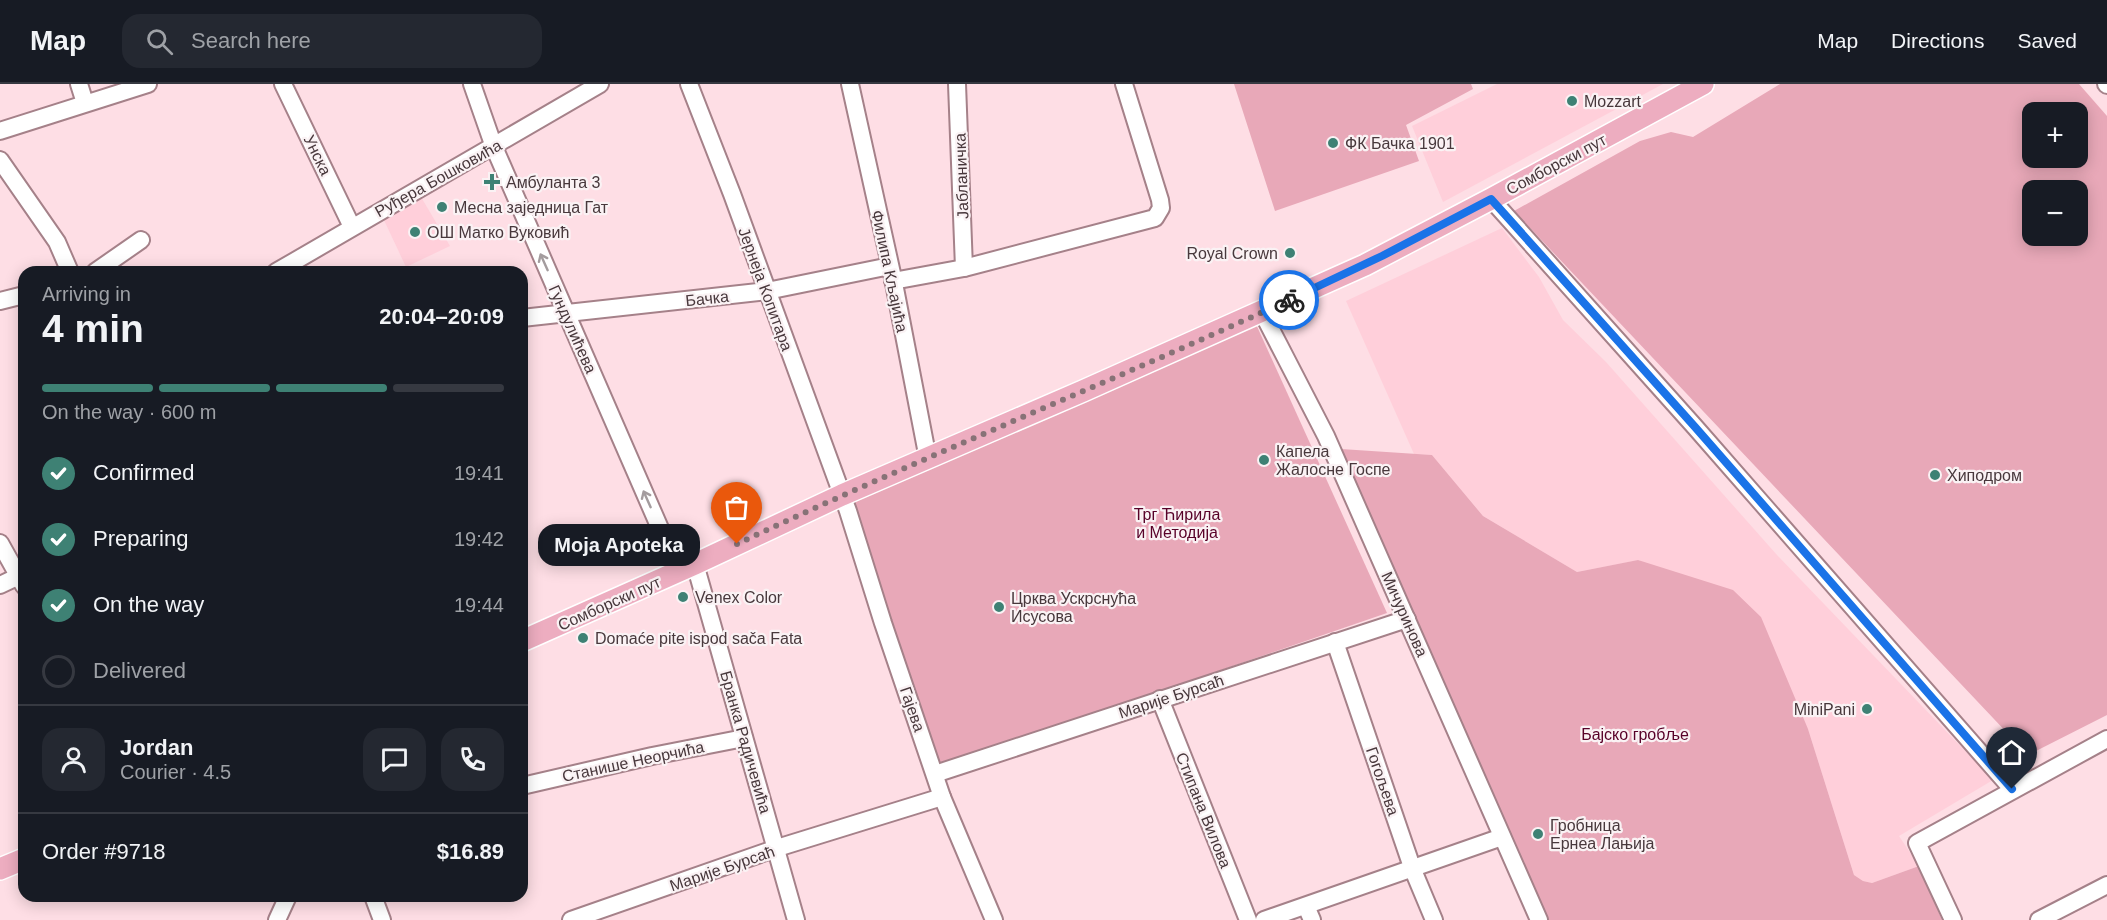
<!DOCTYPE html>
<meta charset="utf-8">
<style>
body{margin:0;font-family:Helvetica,sans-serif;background:#242831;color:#f1f3f6;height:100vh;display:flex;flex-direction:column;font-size:22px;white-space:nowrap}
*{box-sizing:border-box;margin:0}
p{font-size:20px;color:#9ea1a6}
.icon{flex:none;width:33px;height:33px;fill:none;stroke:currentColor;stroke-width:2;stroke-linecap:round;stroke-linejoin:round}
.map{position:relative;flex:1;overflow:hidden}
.side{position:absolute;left:18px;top:182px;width:510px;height:636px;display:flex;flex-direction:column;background:#171b24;border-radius:18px;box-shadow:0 3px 15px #0003}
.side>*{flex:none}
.buttons{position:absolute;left:2022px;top:18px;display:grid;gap:12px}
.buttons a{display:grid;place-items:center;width:66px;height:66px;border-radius:12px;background:#171b24;box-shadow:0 3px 15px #0003;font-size:30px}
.pin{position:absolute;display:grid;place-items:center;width:51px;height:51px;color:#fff;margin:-62px -26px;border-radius:50% 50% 50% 0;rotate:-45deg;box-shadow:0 0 6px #0007}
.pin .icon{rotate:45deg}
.courier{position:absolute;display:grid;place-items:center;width:60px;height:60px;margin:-30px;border:4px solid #1a73e8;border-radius:50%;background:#fff;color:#222;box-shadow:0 2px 8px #0007}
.bubble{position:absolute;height:42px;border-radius:18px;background:#171b24;box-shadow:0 3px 15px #0003;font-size:20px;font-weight:700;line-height:42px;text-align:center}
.head em{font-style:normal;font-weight:700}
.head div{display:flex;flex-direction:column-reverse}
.head{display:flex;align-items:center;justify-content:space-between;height:102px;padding:0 24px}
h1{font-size:39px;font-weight:700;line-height:45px}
.bar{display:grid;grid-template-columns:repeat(4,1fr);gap:9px 6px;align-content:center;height:72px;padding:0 24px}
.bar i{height:8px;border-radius:4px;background:#363941}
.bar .active{background:#3e8174}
.bar p{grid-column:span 4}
.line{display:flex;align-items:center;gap:15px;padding:0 24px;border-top:2px solid #363941}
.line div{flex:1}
.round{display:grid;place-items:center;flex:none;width:63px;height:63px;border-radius:18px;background:#242831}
ol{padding:0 24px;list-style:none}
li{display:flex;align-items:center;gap:18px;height:66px}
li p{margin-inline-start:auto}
li .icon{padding:6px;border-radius:50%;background:#3e8174;color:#fff;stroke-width:4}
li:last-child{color:#9ea1a6}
li i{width:33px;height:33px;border:3px solid #363941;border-radius:50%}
header{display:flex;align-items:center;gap:36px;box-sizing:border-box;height:84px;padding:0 30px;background:#171b24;border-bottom:2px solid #363941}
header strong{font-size:28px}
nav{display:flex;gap:33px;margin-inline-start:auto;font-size:21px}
.search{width:420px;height:54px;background:#242831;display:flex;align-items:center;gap:15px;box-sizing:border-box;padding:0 21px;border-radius:18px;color:#9ea1a6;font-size:22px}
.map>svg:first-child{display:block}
.built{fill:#ffcfda}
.green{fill:#e8a8b8;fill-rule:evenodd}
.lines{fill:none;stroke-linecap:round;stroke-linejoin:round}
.minor-casing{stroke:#a58189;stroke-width:20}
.major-casing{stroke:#fff;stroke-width:24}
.minor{stroke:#fff;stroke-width:16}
.major{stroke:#edadc0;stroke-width:21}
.oneway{stroke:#a49c9e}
.done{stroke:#887277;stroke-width:6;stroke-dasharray:0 10.8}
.route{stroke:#1a73e8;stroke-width:8}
.poi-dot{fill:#3e8174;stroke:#faf2f4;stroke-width:2}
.labels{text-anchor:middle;stroke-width:4.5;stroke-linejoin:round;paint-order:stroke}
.poi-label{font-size:16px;fill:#48383c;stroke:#faf2f4;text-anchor:start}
.street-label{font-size:16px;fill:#48383c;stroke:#faf2f4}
.park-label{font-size:16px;fill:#580128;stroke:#faf2f4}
</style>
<header>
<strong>Map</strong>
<div class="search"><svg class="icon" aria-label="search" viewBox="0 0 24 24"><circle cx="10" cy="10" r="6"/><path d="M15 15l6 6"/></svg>Search here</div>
<nav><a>Map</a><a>Directions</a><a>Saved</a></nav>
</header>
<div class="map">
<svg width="2107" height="836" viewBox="0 0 2107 836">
<rect width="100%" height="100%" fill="#fedee5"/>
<g class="built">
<polygon points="1497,0 1663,0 1443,118 1412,42"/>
<polygon points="421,113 450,162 406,183 383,134"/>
<polygon points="1502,144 1539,193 1563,236 1606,278 1777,471 1993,696 1899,752 1919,782 1872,799 1863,797 1854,791 1808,645 1639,476 1577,488 1483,432 1432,371 1414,370 1346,217"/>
</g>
<g class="green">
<polygon points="1234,0 1471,0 1473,5 1406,41 1419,77 1275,127"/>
<path d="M1780,0H2079L2107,32V631L2028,671L1514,127L1640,57L1671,48L1693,53ZM2032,28H2078V74H2032ZM2032,106H2078V152H2032Z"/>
<polygon points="1255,238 1387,529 936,684 848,416"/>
<polygon points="1341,365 1432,371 1483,432 1577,488 1638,476 1733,506 1761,533 1808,645 1854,791 1863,797 1872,799 1919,782 1942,836 1540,836"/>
</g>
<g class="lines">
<g class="minor-casing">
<g id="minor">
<polyline points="79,0 85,19"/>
<polyline points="283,0 352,143"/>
<polyline points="472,0 494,63 679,488"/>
<polyline points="689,0 732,110 848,427 883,539 942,713 994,836"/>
<polyline points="850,0 893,194 928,375"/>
<polyline points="957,0 964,184"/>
<polyline points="2106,0 2107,1"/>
<polyline points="0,47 148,0"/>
<polyline points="0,76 57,158 70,188"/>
<polyline points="1491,115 1695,343 2012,705"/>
<polyline points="95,188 141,156"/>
<polyline points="276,188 600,0"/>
<polyline points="893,197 964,184 1155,134 1161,124 1160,116 1124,0"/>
<polyline points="0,217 24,211"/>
<polyline points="1262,228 1326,352 1539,836"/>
<polyline points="522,234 767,207 890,182"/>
<polyline points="0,459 24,502"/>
<polyline points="695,480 796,836"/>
<polyline points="0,501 19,492"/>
<polyline points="1335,558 1413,786 1434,836"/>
<polyline points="1160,615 1248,836"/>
<polyline points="935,690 1407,535"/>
<polyline points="522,702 652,672 744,654"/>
<polyline points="373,812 382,836"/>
<polyline points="1306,822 1312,836"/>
<polyline points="277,836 288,812"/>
<polyline points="571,836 777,764 942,713"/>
<polyline points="1264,836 1502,753"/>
<polyline points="1953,836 1917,759 2107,655"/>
<polyline points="2039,836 2107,801"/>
</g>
</g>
<g class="major-casing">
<g id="major">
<polyline points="522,557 695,480 842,411 1083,307 1365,181 1491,115 1703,0"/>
<polyline points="0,785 24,775"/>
</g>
</g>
<use href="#minor" class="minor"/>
<use href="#major" class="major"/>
</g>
<defs><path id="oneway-shaft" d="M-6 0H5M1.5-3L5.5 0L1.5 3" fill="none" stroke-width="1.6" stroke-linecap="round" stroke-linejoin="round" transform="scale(1.5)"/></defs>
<g class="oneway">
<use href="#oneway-shaft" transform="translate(544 178) rotate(-114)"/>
<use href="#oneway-shaft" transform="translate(647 415) rotate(-114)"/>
</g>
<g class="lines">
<path class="done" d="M737,460C919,374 1107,300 1289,216"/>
<polyline class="route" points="1289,216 1382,172 1491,115 1695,343 2012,705"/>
</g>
<g class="poi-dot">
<circle cx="1572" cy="17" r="6"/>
<circle cx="1333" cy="59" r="6"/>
<path d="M489 89h6v6h6v6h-6v6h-6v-6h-6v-6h6z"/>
<circle cx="442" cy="123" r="6"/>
<circle cx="415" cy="148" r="6"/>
<circle cx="1290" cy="169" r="6"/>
<circle cx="1264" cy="376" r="6"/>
<circle cx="1935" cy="391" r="6"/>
<circle cx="683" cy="513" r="6"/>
<circle cx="999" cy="523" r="6"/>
<circle cx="583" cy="554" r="6"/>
<circle cx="1867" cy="625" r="6"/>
<circle cx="1538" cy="750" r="6"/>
</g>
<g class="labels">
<g class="poi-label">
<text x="1584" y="23">Mozzart</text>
<text x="1345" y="65">ФК Бачка 1901</text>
<text x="506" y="104">Амбуланта 3</text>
<text x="454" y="129">Месна заједница Гат</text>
<text x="427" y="154">ОШ Матко Вуковић</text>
<text x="1278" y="175" text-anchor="end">Royal Crown</text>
<text x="1276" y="373">Капела<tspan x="1276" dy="18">Жалосне Госпе</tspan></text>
<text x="1947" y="397">Хиподром</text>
<text x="695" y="519">Venex Color</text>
<text x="1011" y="520">Црква Ускрснућа<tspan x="1011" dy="18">Исусова</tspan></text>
<text x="595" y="560">Domaće pite ispod sača Fata</text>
<text x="1855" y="631" text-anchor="end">MiniPani</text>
<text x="1550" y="747">Гробница<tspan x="1550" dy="18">Ернеа Лањија</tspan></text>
</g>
<g class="street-label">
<text transform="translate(318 71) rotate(64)" y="6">Унска</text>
<text transform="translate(1556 80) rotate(-28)" y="6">Сомборски пут</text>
<text transform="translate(961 92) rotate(-92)" y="6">Јабланичка</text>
<text transform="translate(438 94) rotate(-29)" y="6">Руђера Бошковића</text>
<text transform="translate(890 187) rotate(78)" y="6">Филипа Кљајића</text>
<text transform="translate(766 205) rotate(70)" y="6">Јернеја Копитара</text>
<text transform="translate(707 214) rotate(-6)" y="6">Бачка</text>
<text transform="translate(573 245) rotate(66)" y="6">Гундулићева</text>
<text transform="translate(609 519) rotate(-24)" y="6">Сомборски пут</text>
<text transform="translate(1405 530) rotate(66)" y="6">Мичуринова</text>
<text transform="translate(1171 612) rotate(-18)" y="6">Марије Бурсаћ</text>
<text transform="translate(913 625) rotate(71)" y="6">Гајева</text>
<text transform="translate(746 658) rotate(74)" y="6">Бранка Радичевића</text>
<text transform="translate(633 677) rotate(-12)" y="6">Станише Неорчића</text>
<text transform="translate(1383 697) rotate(71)" y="6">Гогољева</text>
<text transform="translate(1204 726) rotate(68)" y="6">Стипана Вилова</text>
<text transform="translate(722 784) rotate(-19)" y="6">Марије Бурсаћ</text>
</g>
<g class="park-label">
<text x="1177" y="436">Трг Ћирила<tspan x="1177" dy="18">и Методија</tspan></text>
<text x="1635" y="656">Бајско гробље</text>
</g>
</g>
</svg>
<div class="buttons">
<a>+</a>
<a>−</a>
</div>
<div class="pin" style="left:737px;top:460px;background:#ea580c"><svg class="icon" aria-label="bag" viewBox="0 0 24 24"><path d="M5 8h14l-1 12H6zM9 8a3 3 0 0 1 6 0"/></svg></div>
<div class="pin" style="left:2012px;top:705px;background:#1f2937"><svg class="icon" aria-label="home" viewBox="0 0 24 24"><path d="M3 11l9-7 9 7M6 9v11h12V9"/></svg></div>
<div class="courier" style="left:1289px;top:216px"><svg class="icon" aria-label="bike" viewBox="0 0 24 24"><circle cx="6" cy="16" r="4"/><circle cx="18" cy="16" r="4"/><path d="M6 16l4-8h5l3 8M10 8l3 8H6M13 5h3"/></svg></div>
<div class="bubble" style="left:538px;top:440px;width:162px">Moja Apoteka</div>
<section class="side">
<div class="head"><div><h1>4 min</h1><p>Arriving in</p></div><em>20:04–20:09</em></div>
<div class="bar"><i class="active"></i><i class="active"></i><i class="active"></i><i></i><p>On the way · 600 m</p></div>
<ol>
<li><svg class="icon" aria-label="check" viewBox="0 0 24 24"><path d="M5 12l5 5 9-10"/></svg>Confirmed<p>19:41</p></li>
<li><svg class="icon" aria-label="check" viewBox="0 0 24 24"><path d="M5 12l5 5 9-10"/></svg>Preparing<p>19:42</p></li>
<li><svg class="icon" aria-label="check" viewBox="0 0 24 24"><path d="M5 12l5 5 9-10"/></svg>On the way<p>19:44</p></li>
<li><i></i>Delivered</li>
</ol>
<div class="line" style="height:108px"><a class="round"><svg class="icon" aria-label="person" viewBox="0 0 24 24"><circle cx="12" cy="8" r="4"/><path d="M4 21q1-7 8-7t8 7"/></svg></a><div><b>Jordan</b><p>Courier · 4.5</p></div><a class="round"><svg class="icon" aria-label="chat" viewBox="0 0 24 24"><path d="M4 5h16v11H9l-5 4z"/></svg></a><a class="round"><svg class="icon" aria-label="phone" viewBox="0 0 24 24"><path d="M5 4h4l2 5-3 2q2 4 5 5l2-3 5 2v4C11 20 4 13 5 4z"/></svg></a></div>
<div class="line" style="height:78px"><div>Order #9718</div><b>$16.89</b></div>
</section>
</div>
